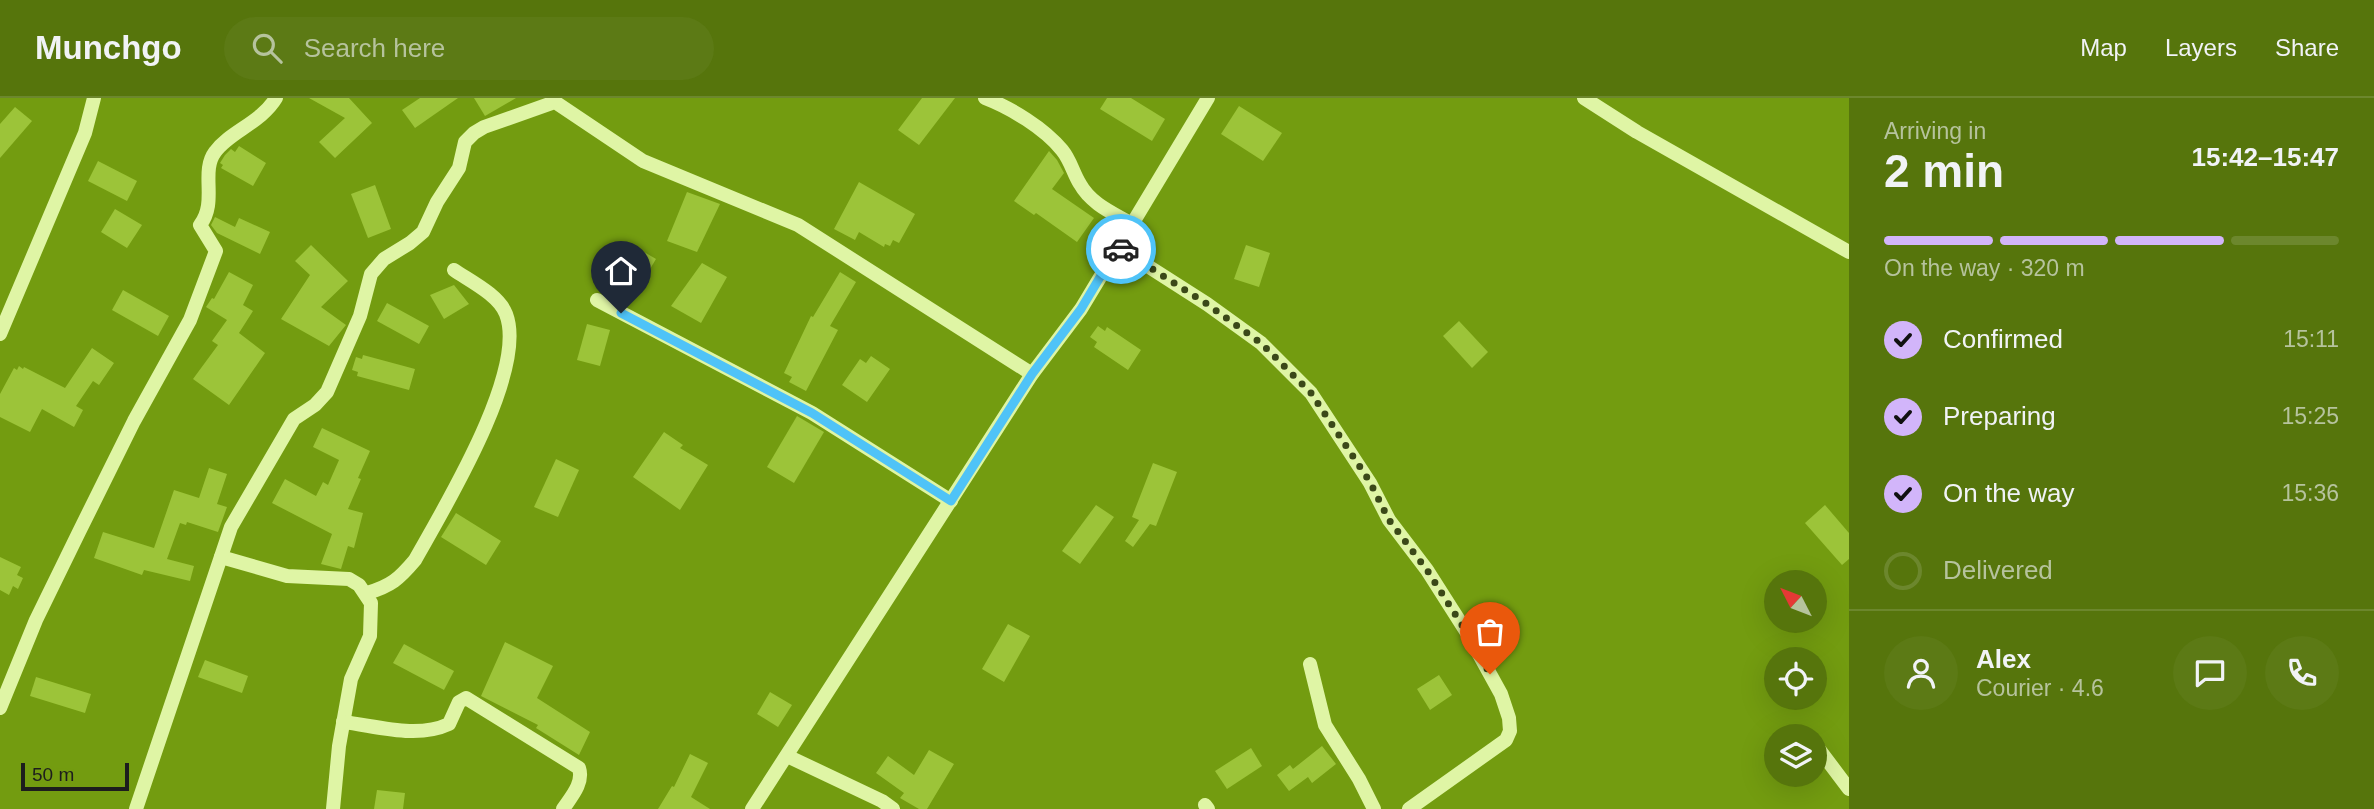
<!DOCTYPE html>
<meta charset="utf-8">
<style>
body{margin:0;font-family:Helvetica,sans-serif;background:#5c7a15;color:#f1f3f6;height:100vh;display:flex;flex-direction:column;font-size:26px;white-space:nowrap}
*{box-sizing:border-box;margin:0}
p{font-size:23px;color:#b6c39d}
.icon{flex:none;width:38px;height:38px;fill:none;stroke:currentColor;stroke-width:2;stroke-linecap:round;stroke-linejoin:round}
.map{position:relative;flex:1;overflow:hidden}
.side{display:flex;flex-direction:column;background:#56750c;width:525px}
.side>*{flex:none}
.needle{width:46px;rotate:312deg}
.controls{position:absolute;left:1764px;top:472px;display:grid;gap:14px}
.controls a{display:grid;place-items:center;width:63px;height:63px;border-radius:50%;background:#56750c;box-shadow:0 7px 28px #0002;font-size:35px}
.scale{position:absolute;left:21px;bottom:18px;width:108px;box-sizing:border-box;padding-left:7px;border:4px solid #1d1d1d;border-top:0;font-size:19px;line-height:24px;white-space:nowrap;color:#1d1d1d;-webkit-text-stroke:5px #739c10;paint-order:stroke}
.pin{position:absolute;display:grid;place-items:center;width:60px;height:60px;color:#fff;margin:-72px -30px;border-radius:50% 50% 50% 0;rotate:-45deg;box-shadow:0 0 7px #0007}
.pin .icon{rotate:45deg}
.courier{position:absolute;display:grid;place-items:center;width:70px;height:70px;margin:-35px;border:5px solid #4fc3f7;border-radius:50%;background:#fff;color:#222;box-shadow:0 2px 9px #0007}
.summary em{font-style:normal;font-weight:700}
.summary div{display:flex;flex-direction:column-reverse}
.summary{display:flex;align-items:center;justify-content:space-between;height:119px;padding:0 35px}
h1{font-size:46px;font-weight:700;line-height:52px}
.bar{display:grid;grid-template-columns:repeat(4,1fr);gap:10px 7px;align-content:center;height:84px;padding:0 35px}
.bar i{height:9px;border-radius:5px;background:#6c872d}
.bar .on{background:#d2b5fa}
.bar p{grid-column:span 4}
.line{display:flex;align-items:center;gap:18px;padding:0 35px;border-top:2px solid #6c872d}
.line div{flex:1}
.round{display:grid;place-items:center;flex:none;width:74px;height:74px;border-radius:37px;background:#5c7a15}
ol{padding:0 35px;list-style:none}
li{display:flex;align-items:center;gap:21px;height:77px}
li p{margin-inline-start:auto}
li .icon{padding:7px;border-radius:50%;background:#d2b5fa;color:#111;stroke-width:4}
li:last-child{color:#b6c39d}
li i{width:38px;height:38px;border:4px solid #6c872d;border-radius:50%}
header{display:flex;align-items:center;gap:42px;box-sizing:border-box;height:98px;padding:0 35px;background:#56750c;border-bottom:2px solid #6c872d}
header strong{font-size:33px}
nav{display:flex;gap:38px;margin-inline-start:auto;font-size:24px}
.search{width:490px;height:63px;background:#5c7a15;display:flex;align-items:center;gap:18px;box-sizing:border-box;padding:0 24px;border-radius:38px;color:#b6c39d;font-size:26px}
main{display:flex;flex:1;min-height:0}
.map>svg:first-child{display:block}
.building{fill:#9cc439}
.lines{fill:none;stroke-linecap:round;stroke-linejoin:round}
.minor{stroke:#dff5a5;stroke-width:14}
.done{stroke:#3b4918;stroke-width:7;stroke-dasharray:0 12.6}
.route{stroke:#4fc3f7;stroke-width:9}
</style>
<header>
<strong>Munchgo</strong>
<div class="search"><svg class="icon" aria-label="search" viewBox="0 0 24 24"><circle cx="10" cy="10" r="6"/><path d="M15 15l6 6"/></svg>Search here</div>
<nav><a>Map</a><a>Layers</a><a>Share</a></nav>
</header>
<main>
<div class="map">
<svg width="1849" height="711" viewBox="0 0 1849 711">
<rect width="100%" height="100%" fill="#739c10"/>
<g class="building">
<polygon points="309,0 349,0 372,25 335,60 319,44 345,20"/>
<polygon points="420,0 458,0 415,30 402,12"/>
<polygon points="474,0 516,0 485,18"/>
<polygon points="922,0 955,0 919,47 898,32"/>
<polygon points="1107,0 1131,0 1165,21 1152,43 1100,11"/>
<polygon points="1239,8 1282,35 1263,63 1221,36"/>
<polygon points="15,9 32,23 0,60 0,26"/>
<polygon points="239,48 266,65 253,88 221,70 223,67 220,65 225,57 231,51 235,54"/>
<polygon points="1049,53 1057,62 1064,75 1052,91 1094,120 1077,144 1036,115 1034,117 1014,103"/>
<polygon points="98,63 137,83 127,103 88,83"/>
<polygon points="859,84 915,116 899,145 893,142 890,148 885,146 884,149 859,134 855,142 834,131"/>
<polygon points="375,87 391,131 368,140 351,96"/>
<polygon points="687,94 720,106 697,154 667,143"/>
<polygon points="115,111 142,127 127,150 101,134"/>
<polygon points="215,119 235,129 239,120 270,134 260,156 217,135 211,127"/>
<polygon points="311,147 348,183 321,209 346,227 329,248 281,221 310,177 295,163"/>
<polygon points="1246,147 1270,155 1259,189 1234,181"/>
<polygon points="639,151 656,161 632,201 616,192"/>
<polygon points="702,165 727,179 701,225 671,208"/>
<polygon points="229,174 253,187 243,207 253,213 239,235 265,255 229,307 193,281 218,247 212,243 227,222 206,209 212,200 214,201"/>
<polygon points="840,174 856,184 830,228 838,232 806,293 789,284 792,279 784,275 811,218 813,219"/>
<polygon points="454,187 469,206 444,221 430,197"/>
<polygon points="123,192 169,218 158,238 112,212"/>
<polygon points="387,205 429,228 419,246 377,223"/>
<polygon points="1459,223 1488,254 1472,270 1443,238"/>
<polygon points="587,226 610,232 600,268 577,262"/>
<polygon points="1098,228 1105,233 1107,229 1141,252 1128,272 1094,249 1097,244 1090,239"/>
<polygon points="92,250 114,265 99,287 93,283 76,308 83,312 74,329 42,311 30,334 0,319 0,296 14,270 17,272 19,268 23,271 24,269 65,290"/>
<polygon points="363,257 415,271 409,292 357,278 358,274 352,272 356,259 362,261"/>
<polygon points="871,258 890,271 867,304 842,287 860,261 866,265"/>
<polygon points="797,318 824,334 794,385 767,369"/>
<polygon points="322,330 370,353 358,380 361,381 348,411 363,415 354,450 348,448 341,471 321,466 332,436 272,405 285,381 316,398 323,384 328,387 339,362 313,349"/>
<polygon points="664,334 683,347 680,350 708,367 680,412 633,379"/>
<polygon points="556,361 579,372 558,419 534,409"/>
<polygon points="1153,365 1177,374 1156,428 1150,426 1133,449 1125,443 1139,422 1132,419"/>
<polygon points="209,370 227,376 217,406 227,409 218,434 187,424 186,427 180,425 167,461 194,468 190,483 144,472 142,477 94,460 103,434 154,450 174,392 199,400"/>
<polygon points="1096,407 1114,419 1080,466 1062,453"/>
<polygon points="1825,407 1849,435 1849,461 1842,467 1805,425"/>
<polygon points="456,415 501,443 486,467 441,439"/>
<polygon points="0,459 21,469 17,477 23,480 18,491 13,488 9,497 0,492"/>
<polygon points="1008,526 1030,538 1004,584 982,571"/>
<polygon points="505,544 553,568 537,600 590,634 579,657 536,630 538,627 481,598"/>
<polygon points="404,546 454,573 444,592 393,565"/>
<polygon points="205,562 248,578 242,595 198,579"/>
<polygon points="1439,577 1452,597 1430,612 1417,591"/>
<polygon points="36,579 91,596 85,615 30,598"/>
<polygon points="770,594 792,607 778,629 757,616"/>
<polygon points="1322,648 1336,666 1312,685 1308,679 1289,693 1277,677 1290,667 1293,671"/>
<polygon points="1251,650 1262,668 1227,691 1215,673"/>
<polygon points="929,652 954,666 927,711 919,711 900,700 904,695 876,675 888,658 914,677"/>
<polygon points="690,656 708,665 691,699 710,711 658,711 672,688 674,689"/>
<polygon points="377,692 405,695 403,711 374,711"/>
</g>
<g class="lines">
<g class="minor">
<path d="M985,0C1011,10 1044,30 1062,52C1071,63 1073,75 1080,86C1091,106 1113,115 1132,126"/>
<polyline points="1584,0 1637,34 1849,154"/>
<polyline points="1118,149 1207,206 1261,245 1311,295 1370,385 1389,422 1427,472 1469,538 1501,596 1509,620 1510,633 1506,642 1409,711"/>
<polyline points="597,202 812,315 951,403"/>
<polyline points="0,236 85,35 94,0"/>
<polyline points="221,459 287,478 349,481 359,487 371,505 370,538 351,581 339,648 333,711"/>
<path d="M367,495C391,488 399,481 415,462C444,410 528,273 506,216C499,197 470,183 454,172"/>
<polyline points="1310,566 1325,627 1359,681 1374,711"/>
<path d="M0,610L36,522L79,434L134,323L190,222L216,153L200,127C218,104 200,74 215,54C229,34 261,25 276,0"/>
<path d="M343,624C377,628 417,641 449,626L459,604L466,600L579,670C584,685 571,699 563,711"/>
<polyline points="1815,646 1849,691"/>
<polyline points="787,658 882,703 893,711"/>
<polyline points="1205,707 1208,711"/>
<polyline points="136,711 231,429 294,321 315,307 327,294 360,218 371,176 384,161 410,145 423,134 437,104 459,70 465,44 474,35 484,29 555,4 643,63 798,127 1032,276"/>
<polyline points="752,711 1032,276 1081,211 1208,0"/>
</g>
</g>
<g class="lines">
<polyline class="done" points="1121,151 1207,206 1261,245 1311,295 1370,384 1389,422 1427,472 1469,538 1490,576"/>
<polyline class="route" points="621,215 812,315 951,403 1032,276 1081,211 1118,149 1121,151"/>
</g>
</svg>
<div class="controls">
<a><svg class="needle" viewBox="-14 -14 28 28"><path d="M0-13l5 13h-10z" fill="#e53935"/><path d="M0 13l5-13h-10z" fill="#b6c39d"/></svg></a>
<a><svg class="icon" aria-label="locate" viewBox="0 0 24 24"><circle cx="12" cy="12" r="6"/><path d="M12 2v4M12 18v4M2 12h4M18 12h4"/></svg></a>
<a><svg class="icon" aria-label="layers" viewBox="0 0 24 24"><path d="M12 4l9 5-9 5-9-5zM3 14l9 5 9-5"/></svg></a>
</div>
<div class="scale">50 m</div>
<div class="pin" style="left:1490px;top:576px;background:#ea580c"><svg class="icon" aria-label="bag" viewBox="0 0 24 24"><path d="M5 8h14l-1 12H6zM9 8a3 3 0 0 1 6 0"/></svg></div>
<div class="pin" style="left:621px;top:215px;background:#1f2937"><svg class="icon" aria-label="home" viewBox="0 0 24 24"><path d="M3 11l9-7 9 7M6 9v11h12V9"/></svg></div>
<div class="courier" style="left:1121px;top:151px"><svg class="icon" aria-label="car" viewBox="0 0 24 24"><path d="M5 17H2v-5l4-1 3-4h7l3 4 3 1v5h-3M9 17h6M6 11h13"/><circle cx="7" cy="17" r="2"/><circle cx="17" cy="17" r="2"/></svg></div>
</div>
<section class="side">
<div class="summary"><div><h1>2 min</h1><p>Arriving in</p></div><em>15:42–15:47</em></div>
<div class="bar"><i class="on"></i><i class="on"></i><i class="on"></i><i></i><p>On the way · 320 m</p></div>
<ol>
<li><svg class="icon" aria-label="check" viewBox="0 0 24 24"><path d="M5 12l5 5 9-10"/></svg>Confirmed<p>15:11</p></li>
<li><svg class="icon" aria-label="check" viewBox="0 0 24 24"><path d="M5 12l5 5 9-10"/></svg>Preparing<p>15:25</p></li>
<li><svg class="icon" aria-label="check" viewBox="0 0 24 24"><path d="M5 12l5 5 9-10"/></svg>On the way<p>15:36</p></li>
<li><i></i>Delivered</li>
</ol>
<div class="line" style="height:126px"><a class="round"><svg class="icon" aria-label="person" viewBox="0 0 24 24"><circle cx="12" cy="8" r="4"/><path d="M4 21q1-7 8-7t8 7"/></svg></a><div><b>Alex</b><p>Courier · 4.6</p></div><a class="round"><svg class="icon" aria-label="chat" viewBox="0 0 24 24"><path d="M4 5h16v11H9l-5 4z"/></svg></a><a class="round"><svg class="icon" aria-label="phone" viewBox="0 0 24 24"><path d="M5 4h4l2 5-3 2q2 4 5 5l2-3 5 2v4C11 20 4 13 5 4z"/></svg></a></div>
</section>
</main>
